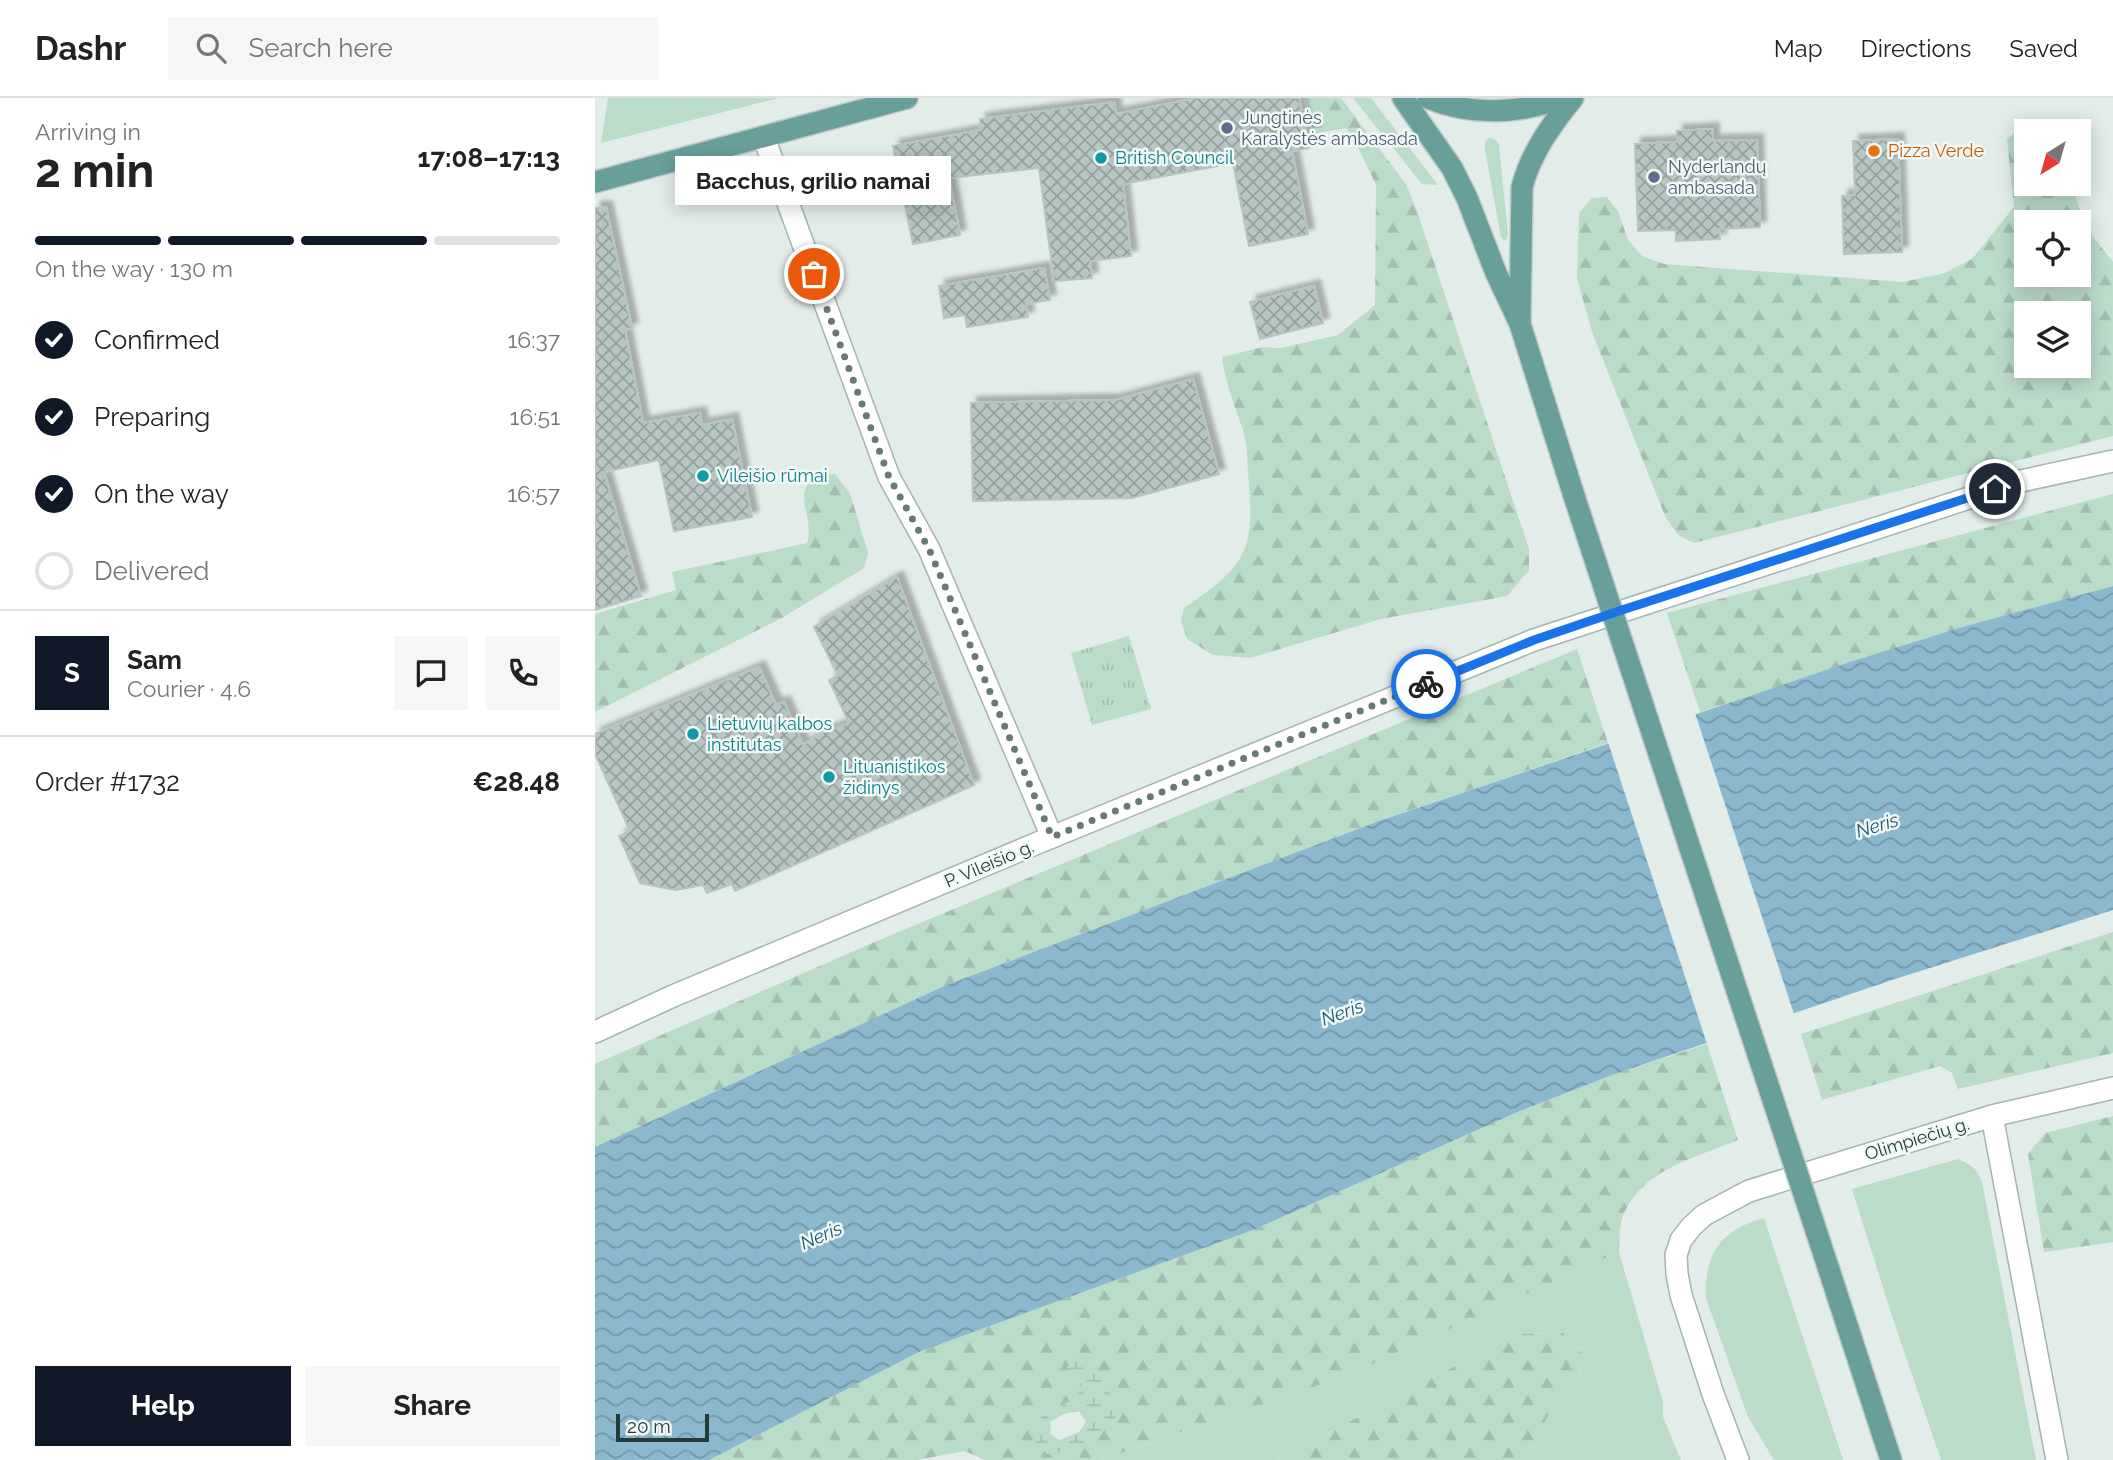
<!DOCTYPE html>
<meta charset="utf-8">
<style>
body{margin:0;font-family:Raleway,sans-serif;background:#f6f6f6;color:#222;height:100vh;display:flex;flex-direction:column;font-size:26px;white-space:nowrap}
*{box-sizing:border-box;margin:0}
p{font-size:23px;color:#767676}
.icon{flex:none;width:38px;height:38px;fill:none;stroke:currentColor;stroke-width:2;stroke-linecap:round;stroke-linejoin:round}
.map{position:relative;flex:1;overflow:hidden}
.details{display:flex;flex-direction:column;background:#fff;width:595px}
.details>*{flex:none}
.needle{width:46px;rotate:217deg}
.tools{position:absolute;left:1419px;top:21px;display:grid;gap:14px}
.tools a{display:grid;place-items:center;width:77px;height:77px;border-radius:0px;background:#fff;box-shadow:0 4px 18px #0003;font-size:35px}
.scale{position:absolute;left:21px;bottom:18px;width:93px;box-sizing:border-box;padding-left:7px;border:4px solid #233c39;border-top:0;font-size:19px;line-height:24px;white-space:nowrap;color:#233c39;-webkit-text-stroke:5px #f2f8f6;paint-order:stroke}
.pin{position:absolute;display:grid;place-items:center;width:60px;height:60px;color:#fff;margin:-30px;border:4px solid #fff;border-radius:50%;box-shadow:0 2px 7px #0007}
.courier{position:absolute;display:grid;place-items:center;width:70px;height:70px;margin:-35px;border:5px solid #1a73e8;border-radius:50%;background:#fff;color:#222;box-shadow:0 2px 9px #0007}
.bubble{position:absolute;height:49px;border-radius:0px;background:#fff;box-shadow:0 4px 18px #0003;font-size:23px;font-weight:700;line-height:49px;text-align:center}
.head em{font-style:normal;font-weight:700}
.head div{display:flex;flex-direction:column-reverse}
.head{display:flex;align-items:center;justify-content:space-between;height:119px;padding:0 35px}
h1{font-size:46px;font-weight:700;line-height:52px}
.bar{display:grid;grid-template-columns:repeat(4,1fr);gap:10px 7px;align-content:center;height:84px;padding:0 35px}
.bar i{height:9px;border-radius:5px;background:#e0e0e0}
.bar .on{background:#111827}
.bar p{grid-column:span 4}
.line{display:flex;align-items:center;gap:18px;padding:0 35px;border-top:2px solid #e0e0e0}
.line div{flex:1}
.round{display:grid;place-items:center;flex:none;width:74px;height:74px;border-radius:0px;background:#f6f6f6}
ol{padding:0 35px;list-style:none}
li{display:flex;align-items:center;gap:21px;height:77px}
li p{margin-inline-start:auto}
li .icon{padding:7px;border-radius:50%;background:#111827;color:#fff;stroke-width:4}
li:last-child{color:#767676}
li i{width:38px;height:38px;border:4px solid #e0e0e0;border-radius:50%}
.cta{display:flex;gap:14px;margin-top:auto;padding:14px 35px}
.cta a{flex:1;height:80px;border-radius:0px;background:#111827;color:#fff;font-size:28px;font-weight:700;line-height:80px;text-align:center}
.cta a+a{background:#f6f6f6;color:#222}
header{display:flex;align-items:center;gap:42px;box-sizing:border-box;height:98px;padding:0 35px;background:#fff;border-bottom:2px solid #e0e0e0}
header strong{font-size:33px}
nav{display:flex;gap:38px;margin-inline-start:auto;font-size:24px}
.search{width:490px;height:63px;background:#f6f6f6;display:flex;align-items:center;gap:18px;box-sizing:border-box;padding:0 24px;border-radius:0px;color:#767676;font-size:26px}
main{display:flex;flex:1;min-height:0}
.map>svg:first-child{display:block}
.green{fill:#bcdcca}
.forest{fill:url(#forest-firs);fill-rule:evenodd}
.wetland{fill:url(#wetland-marsh);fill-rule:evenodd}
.park{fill:url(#park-tufts)}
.water{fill:url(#water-waves)}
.pier{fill:#e2ece9}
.building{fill:url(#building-cross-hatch);stroke:#b5c5c1;stroke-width:2;filter:url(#shadow)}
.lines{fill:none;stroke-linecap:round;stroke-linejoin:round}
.minor-casing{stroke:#a5b4b1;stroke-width:24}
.tertiary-casing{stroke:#a5b4b1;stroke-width:24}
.primary-casing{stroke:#c1c8c8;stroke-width:24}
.minor{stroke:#fff;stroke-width:21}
.tertiary{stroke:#fff;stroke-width:21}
.primary{stroke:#689f9b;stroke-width:21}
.primary-bridge-casing{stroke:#c1c8c8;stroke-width:24;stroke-linecap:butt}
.primary-bridge{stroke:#689f9b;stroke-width:21}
.done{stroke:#667a77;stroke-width:7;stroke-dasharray:0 12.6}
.route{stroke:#1a73e8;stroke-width:9}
.service-dot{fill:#5c6f8a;stroke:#f2f8f6;stroke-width:2.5}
.food-dot{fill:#e8710a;stroke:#f2f8f6;stroke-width:2.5}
.culture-dot{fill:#0f9aa8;stroke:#f2f8f6;stroke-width:2.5}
.labels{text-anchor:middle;stroke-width:5;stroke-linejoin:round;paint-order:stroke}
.service-label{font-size:18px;fill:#4e5e75;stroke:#f2f8f6;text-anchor:start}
.food-label{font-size:18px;fill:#c56008;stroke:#f2f8f6;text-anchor:start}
.culture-label{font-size:18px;fill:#0d838f;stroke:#f2f8f6;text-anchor:start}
.street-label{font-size:18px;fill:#233c39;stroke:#f2f8f6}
.water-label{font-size:19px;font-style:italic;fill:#1f5875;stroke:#f2f8f6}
</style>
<header>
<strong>Dashr</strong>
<div class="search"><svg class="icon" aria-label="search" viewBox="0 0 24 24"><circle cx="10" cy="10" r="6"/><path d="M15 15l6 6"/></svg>Search here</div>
<nav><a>Map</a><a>Directions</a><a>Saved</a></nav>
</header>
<main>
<section class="details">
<div class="head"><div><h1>2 min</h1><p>Arriving in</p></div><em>17:08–17:13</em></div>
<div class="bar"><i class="on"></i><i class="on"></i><i class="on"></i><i></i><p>On the way · 130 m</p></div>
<ol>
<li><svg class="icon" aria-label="check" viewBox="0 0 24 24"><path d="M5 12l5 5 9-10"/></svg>Confirmed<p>16:37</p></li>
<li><svg class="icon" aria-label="check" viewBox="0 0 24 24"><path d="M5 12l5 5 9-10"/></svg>Preparing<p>16:51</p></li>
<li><svg class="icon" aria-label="check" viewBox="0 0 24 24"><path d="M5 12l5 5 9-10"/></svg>On the way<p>16:57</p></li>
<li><i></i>Delivered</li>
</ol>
<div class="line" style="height:126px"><b class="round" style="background:#111827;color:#fff">S</b><div><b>Sam</b><p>Courier · 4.6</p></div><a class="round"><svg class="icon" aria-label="chat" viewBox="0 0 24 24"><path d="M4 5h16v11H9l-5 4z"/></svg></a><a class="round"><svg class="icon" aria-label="phone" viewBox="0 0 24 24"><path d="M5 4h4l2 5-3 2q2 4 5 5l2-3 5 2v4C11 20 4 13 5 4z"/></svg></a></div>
<div class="line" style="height:91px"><div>Order #1732</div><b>€28.48</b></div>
<div class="cta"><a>Help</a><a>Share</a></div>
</section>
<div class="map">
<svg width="1518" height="1362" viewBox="0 0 1518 1362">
<defs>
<pattern id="forest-firs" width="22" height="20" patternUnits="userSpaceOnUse" patternTransform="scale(1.75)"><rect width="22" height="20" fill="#bcdcca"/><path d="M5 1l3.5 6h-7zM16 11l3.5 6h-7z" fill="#a1beae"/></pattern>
<pattern id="wetland-marsh" width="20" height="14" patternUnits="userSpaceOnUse" patternTransform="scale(1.75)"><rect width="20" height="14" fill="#bcdcca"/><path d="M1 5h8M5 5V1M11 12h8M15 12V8" fill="none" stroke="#a1beae"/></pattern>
<pattern id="park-tufts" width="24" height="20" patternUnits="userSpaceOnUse" patternTransform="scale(1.75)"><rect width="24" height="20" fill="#bcdcca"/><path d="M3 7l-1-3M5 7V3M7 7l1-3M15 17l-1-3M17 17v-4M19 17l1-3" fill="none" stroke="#a1beae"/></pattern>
<pattern id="water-waves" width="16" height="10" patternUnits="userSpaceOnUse" patternTransform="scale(1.75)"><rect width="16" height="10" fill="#8cb8ce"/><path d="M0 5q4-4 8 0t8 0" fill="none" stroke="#7297a8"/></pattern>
<pattern id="building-cross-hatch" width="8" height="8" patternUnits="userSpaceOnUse" patternTransform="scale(1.75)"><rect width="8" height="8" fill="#b7c6c2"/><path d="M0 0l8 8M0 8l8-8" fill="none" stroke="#94a29f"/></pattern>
<filter id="shadow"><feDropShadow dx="6" dy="-6" stdDeviation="2" flood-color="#0004"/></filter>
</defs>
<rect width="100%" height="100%" fill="#e2ece9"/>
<g class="green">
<polygon points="13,0 184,0 6,45"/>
<polygon points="758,0 776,0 843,87 827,86"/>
<polygon points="895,39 901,42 904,47 913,137 910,143 906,139 890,52 890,43"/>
<path d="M1363,1061C1376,1066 1382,1071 1387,1084L1441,1362H1346L1296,1215L1257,1091Z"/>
<path d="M1169,1120L1248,1362H1179L1153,1319L1111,1200C1109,1155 1126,1132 1169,1120Z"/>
<polygon points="1024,1154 1068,1304 1068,1319 1086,1362 929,1362 958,1309 983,1282 989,1256 968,1235 921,1236 682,1362 505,1362 753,1277"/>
</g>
<g class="forest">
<path d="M711,0H746L811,86L822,113L934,451V472L912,498L786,521L655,560L618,557L592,541L586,523L589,510C646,470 660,459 654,386C652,369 653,349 648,332C640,308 630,285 627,259L668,249L686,250L743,237L780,207L781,87L761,45L751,30L719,36Z"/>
<path d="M1429,28L1442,33H1432V86H1476L1492,131L1518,164V338L1099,445L1083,437L1070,418L997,234L982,180L984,115L997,100L1012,99L1023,113L1033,142L1047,158L1069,166L1307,184L1347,176L1377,161L1419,109L1412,41ZM1432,124H1484V177H1432ZM1432,215H1484V268H1432Z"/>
<path d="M240,376L255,395L273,455L269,470L187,520L0,614V516L81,492L77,474L212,445C218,427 206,406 210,392C212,387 216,381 219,377Z"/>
<polygon points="1518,396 1518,488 1374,527 1105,614 1072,515"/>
<polygon points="982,551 1013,645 784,723 349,888 0,1049 0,966 275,846"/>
<polygon points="1518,834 1518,955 1363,991 1357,975 1345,968 1227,1002 1206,936"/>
<path d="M1112,946L1143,1042C1100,1060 1044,1072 1027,1121C1024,1131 1025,1144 1024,1154L753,1277L505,1362H390L370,1353L322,1362H114L324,1254L658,1132L925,1013L1017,977ZM487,1286L520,1324L452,1356L451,1314L481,1301Z"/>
<polygon points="1518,1018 1518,1144 1449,1154 1433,1056 1450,1035"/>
<polygon points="968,1235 989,1256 983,1282 958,1309 929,1362 682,1362 921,1236"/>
</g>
<path class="wetland" d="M479,1262L505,1280L521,1304L520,1323C497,1343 484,1354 452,1356L440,1343L439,1327L451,1314L481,1301L487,1286L472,1269ZM484,1313L491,1324L484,1334L464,1342L456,1336L455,1324L469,1316Z"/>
<polygon class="park" points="534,538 556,611 497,627 476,555"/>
<polygon class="water" points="1518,488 1518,812 1297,882 1017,977 925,1013 658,1132 324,1254 114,1362 0,1362 0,1049 349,888 784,723 1258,563 1374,527"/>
<polygon class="pier" points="1099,612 1200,919 1113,949 1012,641"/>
<g class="building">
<polygon points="602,0 704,0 714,50 697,53 713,136 654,148 638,65 528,86 536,158 495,163 497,180 459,183 444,70 354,80 365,137 318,146 309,102 301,104 296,79 304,77 298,48 386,32 385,21 519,4 521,16"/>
<polygon points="1118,31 1118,43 1162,42 1165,129 1124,131 1125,141 1081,143 1081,132 1043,133 1040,46 1082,44 1082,33"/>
<polygon points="1303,41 1307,154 1249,156 1247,98 1260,97 1258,43"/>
<polygon points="11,109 37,230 30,232 48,325 105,315 107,327 137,321 157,419 79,433 64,362 9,374 46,498 0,512 0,110"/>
<polygon points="449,170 455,202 431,206 433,219 372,229 370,217 349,220 344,188"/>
<polygon points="719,188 728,225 665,241 655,204"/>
<polygon points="598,281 624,376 537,400 378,403 376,305 521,302"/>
<polygon points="302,479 379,687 140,793 137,786 112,795 108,787 81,792 45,785 24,738 35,733 0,656 0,636 164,569 181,607 189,604 208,647 229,634 254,625 234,582 243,578 219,529"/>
</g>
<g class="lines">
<g class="minor-casing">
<g id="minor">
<polyline points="169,40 294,379 334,451 457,739"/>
<polyline points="0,934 78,898 457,739 939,542 1426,383 1518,363"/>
</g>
</g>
<g class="tertiary-casing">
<g id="tertiary">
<polyline points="1397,1018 1462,1362"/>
<polyline points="1143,1362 1118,1296 1086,1197 1082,1176 1081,1157 1086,1142 1096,1129 1109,1117 1154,1093 1397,1018 1518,990"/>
</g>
</g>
<g class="primary-casing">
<g id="primary">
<polyline points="808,0 857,70 872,100 901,175 925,226 980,401"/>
<path d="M833,0C876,18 923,16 967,0"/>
<polyline points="0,84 312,0"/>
<path d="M925,224L927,89C936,55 956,27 978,0"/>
<polyline points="1235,1175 1296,1362"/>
</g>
</g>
<use href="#minor" class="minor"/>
<use href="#tertiary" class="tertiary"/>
<use href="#primary" class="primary"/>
<g class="primary-bridge-casing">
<polyline id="primary-bridge" points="980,401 1235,1175"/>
</g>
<use href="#primary-bridge" class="primary-bridge"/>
</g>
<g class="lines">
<polyline class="done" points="219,176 294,379 334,451 457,739 831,586"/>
<polyline class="route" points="831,586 939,542 1024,513 1400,391"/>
</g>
<g class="service-dot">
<circle cx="632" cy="30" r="7"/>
<circle cx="1059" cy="79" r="7"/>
</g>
<circle class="food-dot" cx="1279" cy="53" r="7"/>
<g class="culture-dot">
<circle cx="506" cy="60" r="7"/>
<circle cx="108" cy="378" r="7"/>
<circle cx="98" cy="636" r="7"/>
<circle cx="234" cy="679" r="7"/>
</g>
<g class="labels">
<g class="service-label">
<text x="646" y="26">Jungtinės<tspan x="646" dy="21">Karalystės ambasada</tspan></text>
<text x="1073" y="75">Nyderlandų<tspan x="1073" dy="21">ambasada</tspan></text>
</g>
<g class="food-label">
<text x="1293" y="59">Pizza Verde</text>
</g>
<g class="culture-label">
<text x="520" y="66">British Council</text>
<text x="122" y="384">Vileišio rūmai</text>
<text x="112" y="632">Lietuvių kalbos<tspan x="112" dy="21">institutas</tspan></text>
<text x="248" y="675">Lituanistikos<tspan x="248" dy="21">židinys</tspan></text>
</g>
<g class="street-label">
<text transform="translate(394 766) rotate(-23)" y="6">P. Vileišio g.</text>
<text transform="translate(1322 1041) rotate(-17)" y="6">Olimpiečių g.</text>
</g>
<g class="water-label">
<text transform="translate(1282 727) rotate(-17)" y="7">Neris</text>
<text transform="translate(747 914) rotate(-20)" y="7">Neris</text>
<text transform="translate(226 1137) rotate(-23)" y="7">Neris</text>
</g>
</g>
</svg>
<div class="tools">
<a><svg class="needle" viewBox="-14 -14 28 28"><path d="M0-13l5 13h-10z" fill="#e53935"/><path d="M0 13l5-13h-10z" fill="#767676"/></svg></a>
<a><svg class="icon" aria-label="locate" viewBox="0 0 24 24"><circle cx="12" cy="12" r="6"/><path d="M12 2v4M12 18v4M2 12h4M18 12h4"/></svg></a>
<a><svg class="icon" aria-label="layers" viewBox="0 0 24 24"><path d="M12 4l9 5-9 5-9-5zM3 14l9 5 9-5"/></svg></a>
</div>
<div class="scale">20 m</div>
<div class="pin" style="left:219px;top:176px;background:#ea580c"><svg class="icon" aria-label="bag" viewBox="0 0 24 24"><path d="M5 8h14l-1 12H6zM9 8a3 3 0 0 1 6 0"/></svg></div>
<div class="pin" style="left:1400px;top:391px;background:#1f2937"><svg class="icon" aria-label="home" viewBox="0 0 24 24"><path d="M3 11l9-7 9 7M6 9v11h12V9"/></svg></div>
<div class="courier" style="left:831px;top:586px"><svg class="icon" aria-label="bike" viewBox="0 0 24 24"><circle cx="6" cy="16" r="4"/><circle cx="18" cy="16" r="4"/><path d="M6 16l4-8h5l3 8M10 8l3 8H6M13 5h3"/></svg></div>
<div class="bubble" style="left:80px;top:58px;width:276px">Bacchus, grilio namai</div>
</div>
</main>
